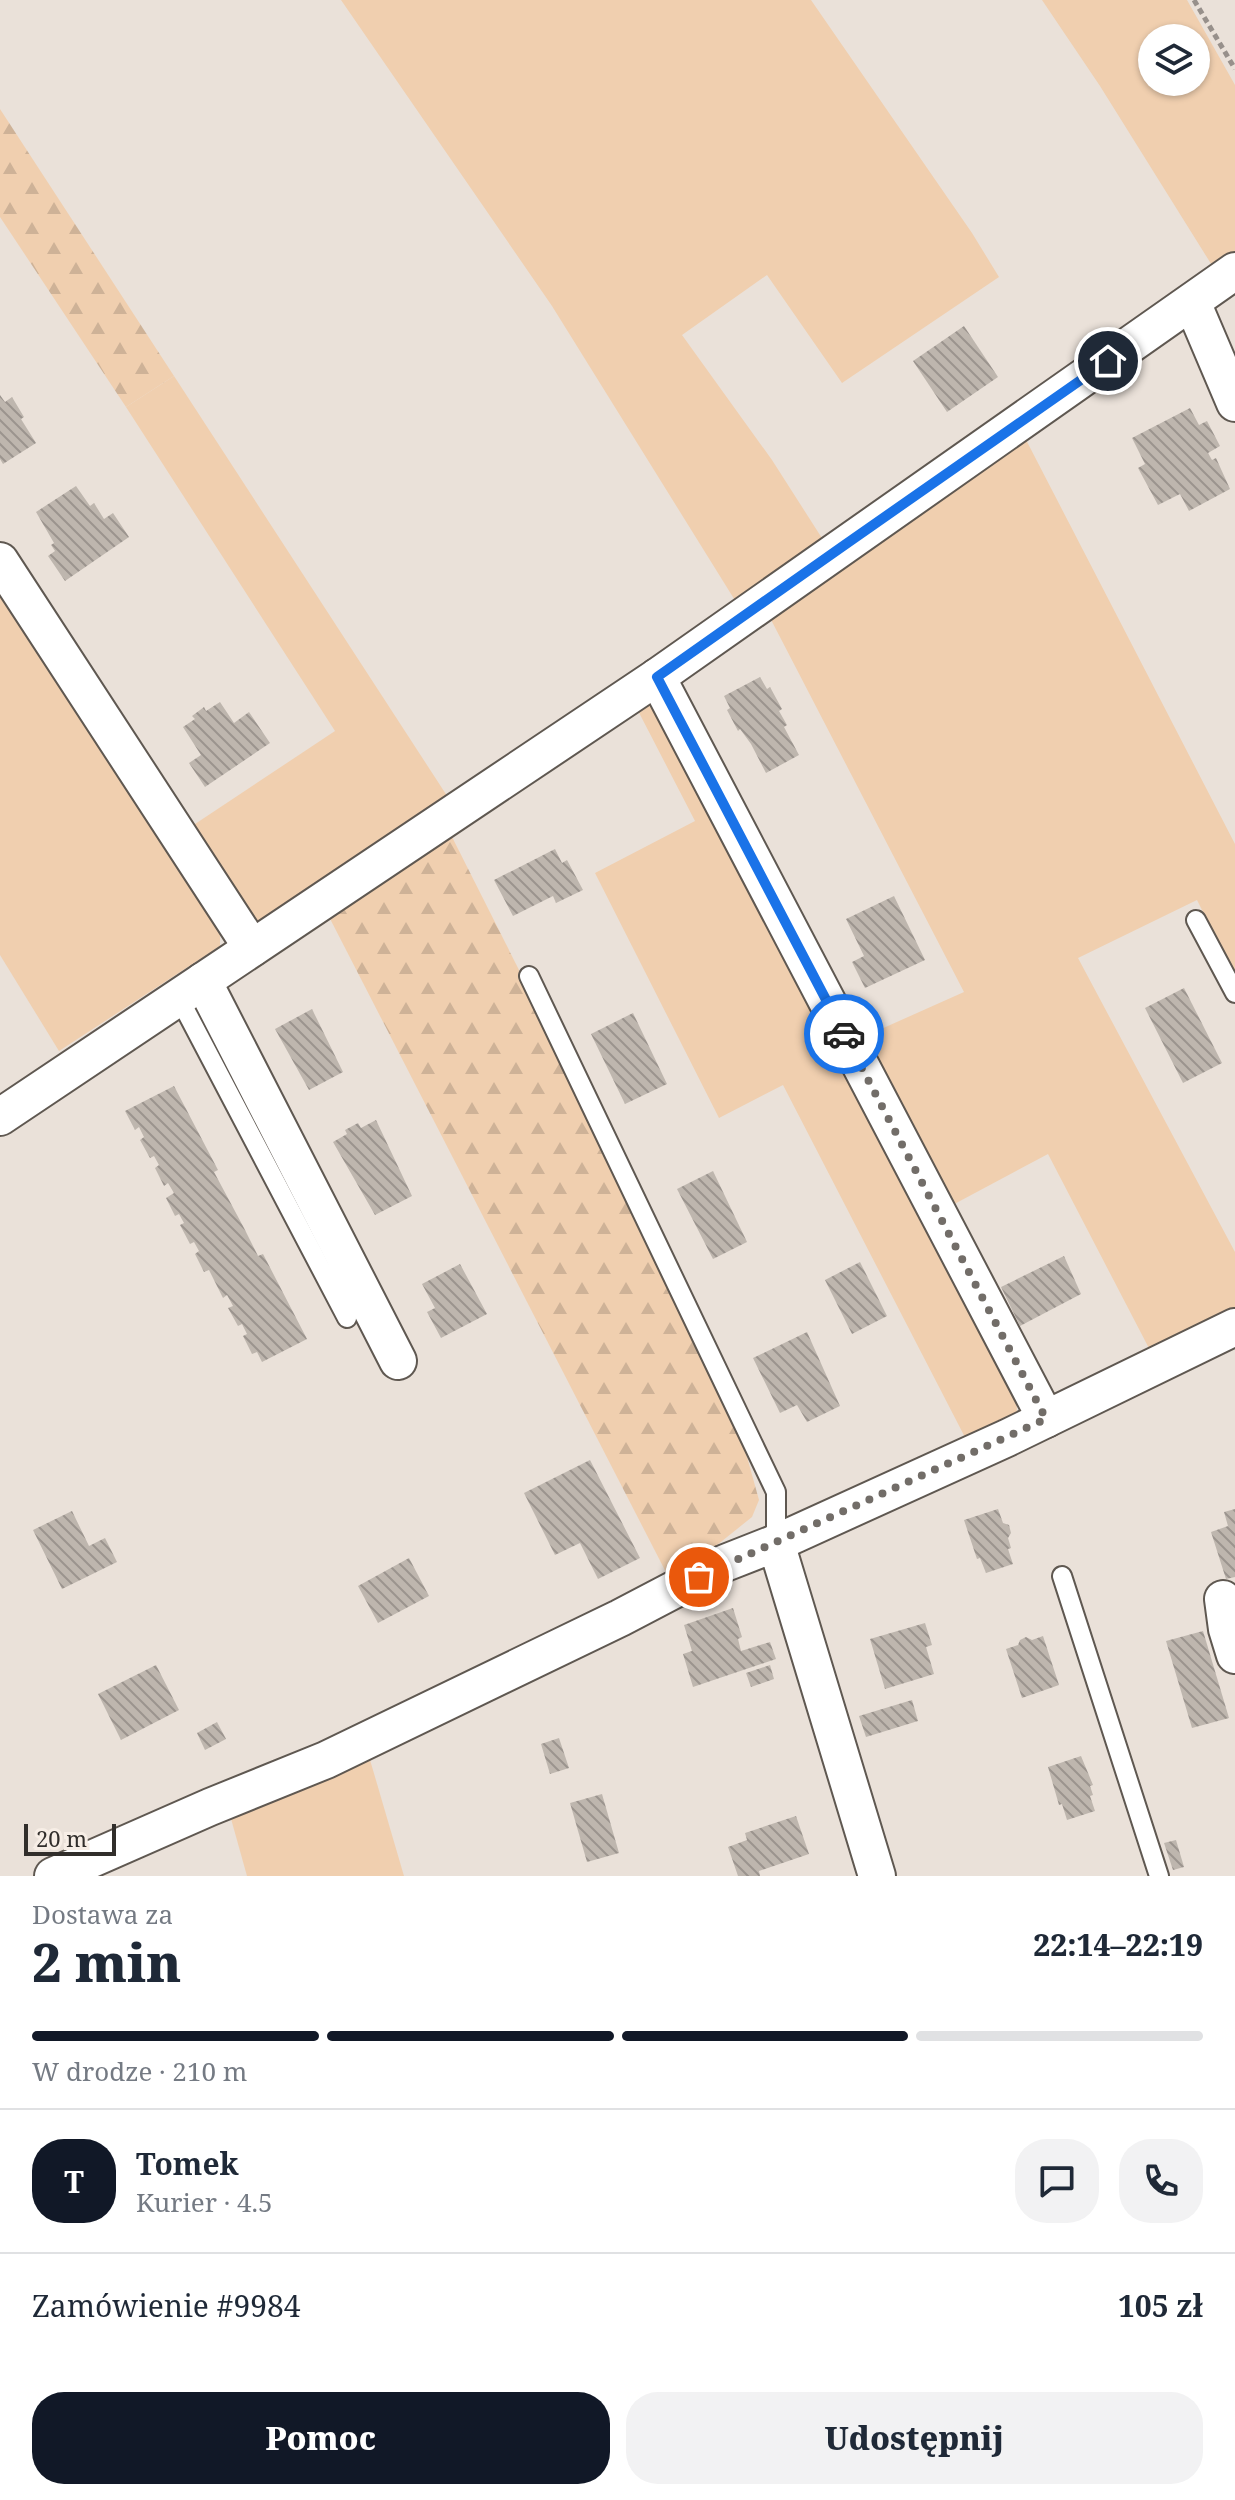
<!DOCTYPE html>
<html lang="pl">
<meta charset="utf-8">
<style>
body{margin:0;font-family:"Noto Serif",serif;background:#f2f2f3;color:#1f2937;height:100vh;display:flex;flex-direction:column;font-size:30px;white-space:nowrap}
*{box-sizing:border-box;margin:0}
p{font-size:26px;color:#747a83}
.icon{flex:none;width:44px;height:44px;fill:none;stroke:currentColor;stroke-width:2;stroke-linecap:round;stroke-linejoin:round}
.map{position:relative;height:1876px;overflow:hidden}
.details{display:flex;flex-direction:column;background:#fff;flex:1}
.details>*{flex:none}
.buttons{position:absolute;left:1138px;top:24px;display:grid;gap:16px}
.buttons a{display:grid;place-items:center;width:72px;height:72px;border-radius:50%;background:#fff;box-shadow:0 2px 6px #0004;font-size:40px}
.scale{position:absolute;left:24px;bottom:20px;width:92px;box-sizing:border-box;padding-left:8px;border:4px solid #312e2b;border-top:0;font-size:22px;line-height:28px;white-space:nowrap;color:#312e2b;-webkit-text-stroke:6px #f7eee6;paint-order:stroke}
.pin{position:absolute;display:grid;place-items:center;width:68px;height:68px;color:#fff;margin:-34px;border:4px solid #fff;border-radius:50%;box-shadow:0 2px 8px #0007}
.courier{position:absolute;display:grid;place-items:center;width:80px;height:80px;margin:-40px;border:6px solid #1a73e8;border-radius:50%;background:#fff;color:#222;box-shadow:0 2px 10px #0007}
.headline em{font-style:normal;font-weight:800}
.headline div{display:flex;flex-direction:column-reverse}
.headline{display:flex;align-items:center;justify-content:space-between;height:136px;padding:0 32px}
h1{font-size:52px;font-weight:800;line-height:60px}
.bar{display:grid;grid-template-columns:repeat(4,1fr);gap:12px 8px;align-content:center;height:96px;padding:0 32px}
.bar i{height:10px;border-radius:6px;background:#e0e1e3}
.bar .selected{background:#111827}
.bar p{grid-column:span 4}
.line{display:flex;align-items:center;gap:20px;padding:0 32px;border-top:2px solid #e0e1e3}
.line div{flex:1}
.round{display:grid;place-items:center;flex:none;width:84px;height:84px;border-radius:32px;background:#f2f2f3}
.action{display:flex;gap:16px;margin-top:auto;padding:16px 32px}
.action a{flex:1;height:92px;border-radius:32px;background:#111827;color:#fff;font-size:32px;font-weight:800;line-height:92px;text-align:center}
.action a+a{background:#f2f2f3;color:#1f2937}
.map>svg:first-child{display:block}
.green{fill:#f0cfaf;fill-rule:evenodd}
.forest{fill:url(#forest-firs)}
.building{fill:url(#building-back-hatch)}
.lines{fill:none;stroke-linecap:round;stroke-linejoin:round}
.lane-casing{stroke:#5f5851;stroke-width:22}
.street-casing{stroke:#5f5851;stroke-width:40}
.path{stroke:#97908b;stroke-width:5;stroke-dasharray:6 4;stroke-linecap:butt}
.lane{stroke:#fff;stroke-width:18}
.street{stroke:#fff;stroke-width:36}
.done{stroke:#726d68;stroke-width:8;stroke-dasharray:0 14.4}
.route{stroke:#1a73e8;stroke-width:10}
</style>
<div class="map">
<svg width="1235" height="1876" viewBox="0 0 1235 1876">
<defs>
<pattern id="forest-firs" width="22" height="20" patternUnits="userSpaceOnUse" patternTransform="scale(2)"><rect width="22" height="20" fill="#f0cfaf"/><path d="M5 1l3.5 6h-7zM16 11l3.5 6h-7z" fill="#ceb297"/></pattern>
<pattern id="building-back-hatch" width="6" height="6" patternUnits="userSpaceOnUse" patternTransform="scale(2)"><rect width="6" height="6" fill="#beb6ae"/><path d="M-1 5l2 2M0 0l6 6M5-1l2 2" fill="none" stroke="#9b948e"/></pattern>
</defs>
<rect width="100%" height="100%" fill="#eae1d9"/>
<g class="green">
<polygon points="341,0 811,0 972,233 999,277 842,383 767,275 682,335 772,460 827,546 741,610 552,306"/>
<path d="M1042,0H1187L1235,85V263L1218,275L1100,86ZM1152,38H1196V82H1152Z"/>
<polygon points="174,376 453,805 257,926 189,828 335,731 126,407"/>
<polygon points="1023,434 1235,844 1235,976 1197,900 1078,958 1235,1252 1235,1313 1153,1356 1048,1154 945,1209 861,1038 964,992 767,612"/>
<polygon points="0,592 220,921 220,946 59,1051 0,955"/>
<polygon points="653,690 1016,1390 1017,1413 969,1445 783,1085 719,1118 595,873 695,821 633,701"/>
<polygon points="368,1753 404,1876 247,1876 228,1808"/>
</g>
<g class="forest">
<polygon points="0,109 174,376 126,407 0,217"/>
<polygon points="447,827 518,968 744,1446 759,1500 752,1517 671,1582 325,909"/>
</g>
<g class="building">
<polygon points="964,326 998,377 947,412 913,361"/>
<polygon points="0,395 5,402 12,397 24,417 21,419 36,443 3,464 0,459"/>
<polygon points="1190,408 1199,425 1207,421 1220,446 1208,453 1212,460 1216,458 1230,489 1189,511 1180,494 1158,505 1138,468 1145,464 1132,438"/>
<polygon points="76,486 90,506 94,503 104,519 113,513 129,537 65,581 48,556 55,551 51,545 54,543 36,512"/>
<polygon points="760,677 767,689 770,687 782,709 779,711 787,725 784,727 799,755 766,773 751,744 740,729 738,731 727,710 730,708 724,696"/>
<polygon points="220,702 234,723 249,712 270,743 205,787 189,763 201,755 183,727 195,719 192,716 204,707 206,711"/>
<polygon points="555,849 562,863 567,860 583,890 556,903 553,896 513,916 494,880"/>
<polygon points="894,896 925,960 865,988 852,962 864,956 846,919"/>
<polygon points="1184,988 1222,1063 1183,1083 1145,1008"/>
<polygon points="312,1009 343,1072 309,1090 275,1029"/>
<polygon points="633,1013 667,1084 625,1104 591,1034"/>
<polygon points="174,1086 218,1170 214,1172 244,1228 258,1256 263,1254 307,1339 262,1362 257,1352 252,1354 243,1336 247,1334 242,1324 238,1326 228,1308 233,1306 227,1295 223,1298 209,1270 204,1272 195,1254 199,1251 194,1242 190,1244 180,1225 184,1223 179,1214 175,1216 166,1198 174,1193 168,1183 164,1186 155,1168 159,1165 154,1156 150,1158 140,1140 144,1137 139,1127 135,1130 125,1111"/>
<polygon points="376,1120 412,1196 375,1215 333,1142 347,1134 345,1130 358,1123 361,1128"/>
<polygon points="713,1171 747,1242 713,1259 677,1189"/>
<polygon points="1064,1256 1081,1294 1020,1326 1001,1287"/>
<polygon points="860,1262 887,1316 852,1334 825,1280"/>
<polygon points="460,1264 487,1314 441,1338 427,1312 435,1308 422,1284"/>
<polygon points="807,1332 840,1406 807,1422 797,1405 780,1413 753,1358"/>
<polygon points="590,1460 640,1558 598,1579 580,1543 555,1555 524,1493"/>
<polygon points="998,1509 1003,1523 1009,1525 1011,1533 1008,1538 1011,1548 1008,1549 1013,1564 986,1573 980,1558 977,1559 964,1520"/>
<polygon points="1235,1509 1235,1577 1226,1579 1211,1532 1228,1526 1224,1512"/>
<polygon points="72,1511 89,1546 105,1538 117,1562 62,1589 33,1530"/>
<polygon points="409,1558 429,1596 378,1623 358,1586"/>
<polygon points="733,1608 742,1637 738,1639 741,1651 770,1642 776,1659 693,1687 683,1654 692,1651 684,1625"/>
<polygon points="925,1623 932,1645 926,1647 934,1674 885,1689 870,1639"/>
<polygon points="1203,1631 1229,1718 1192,1728 1166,1641"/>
<polygon points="1043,1636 1059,1685 1022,1698 1006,1649 1018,1645 1020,1640 1026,1637 1032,1640"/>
<polygon points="156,1665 179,1710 121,1740 98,1694"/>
<polygon points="770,1665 774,1679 751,1687 746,1673"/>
<polygon points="912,1700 918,1721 866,1737 859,1716"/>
<polygon points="217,1722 226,1739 205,1750 197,1733"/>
<polygon points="559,1738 569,1768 550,1774 541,1744"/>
<polygon points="1081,1756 1093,1785 1090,1786 1093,1795 1090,1796 1095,1811 1067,1820 1062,1804 1059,1805 1048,1767"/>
<polygon points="602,1794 619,1853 587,1862 570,1803"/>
<polygon points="796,1816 809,1854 759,1871 760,1876 738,1876 728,1847 747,1840 745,1833"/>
<polygon points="1176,1840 1184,1867 1173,1870 1164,1843"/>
</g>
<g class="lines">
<g class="lane-casing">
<g id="lane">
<polyline points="1196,920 1235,993"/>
<polyline points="529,976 776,1492 776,1543"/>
<polyline points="179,998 347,1318"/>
<polyline points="1062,1576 1159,1876"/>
</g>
</g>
<g class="street-casing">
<g id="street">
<polyline points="1192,302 1235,403"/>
<polyline points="0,561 252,948"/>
<polyline points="657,677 1046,1419"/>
<polyline points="203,981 398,1361"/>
<polyline points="0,1117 657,677 1235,271"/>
<polyline points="776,1543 1007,1438 1235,1327"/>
<polyline points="1223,1599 1227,1629 1235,1655"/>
<polyline points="53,1876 210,1807 326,1760 620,1618 725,1563 776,1543 877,1876"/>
</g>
</g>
<polyline class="path" points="1194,0 1235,69"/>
<use href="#lane" class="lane"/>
<use href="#street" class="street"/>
</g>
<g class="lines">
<polyline class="done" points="699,1577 1046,1419 844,1034"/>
<path class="route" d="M844,1034L657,677C807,571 957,466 1108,361"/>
</g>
</svg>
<div class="buttons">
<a><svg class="icon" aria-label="layers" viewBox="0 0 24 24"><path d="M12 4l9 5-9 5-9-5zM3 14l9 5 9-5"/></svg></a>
</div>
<div class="scale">20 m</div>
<div class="pin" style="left:699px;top:1577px;background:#ea580c"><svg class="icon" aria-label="bag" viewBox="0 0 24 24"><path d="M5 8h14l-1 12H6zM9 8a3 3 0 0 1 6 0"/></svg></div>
<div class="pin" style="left:1108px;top:361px;background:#1f2937"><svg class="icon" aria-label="home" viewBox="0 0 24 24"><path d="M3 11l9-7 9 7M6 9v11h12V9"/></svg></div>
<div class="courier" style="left:844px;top:1034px"><svg class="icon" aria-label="car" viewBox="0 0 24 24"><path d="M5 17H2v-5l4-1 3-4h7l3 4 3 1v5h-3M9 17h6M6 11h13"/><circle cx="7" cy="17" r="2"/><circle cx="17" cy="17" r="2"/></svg></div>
</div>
<section class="details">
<div class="headline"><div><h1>2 min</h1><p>Dostawa za</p></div><em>22:14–22:19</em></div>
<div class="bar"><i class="selected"></i><i class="selected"></i><i class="selected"></i><i></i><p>W drodze · 210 m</p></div>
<div class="line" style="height:144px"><b class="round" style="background:#111827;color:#fff">T</b><div><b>Tomek</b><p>Kurier · 4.5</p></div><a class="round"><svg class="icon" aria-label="chat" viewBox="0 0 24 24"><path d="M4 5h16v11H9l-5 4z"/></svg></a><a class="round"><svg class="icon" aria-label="phone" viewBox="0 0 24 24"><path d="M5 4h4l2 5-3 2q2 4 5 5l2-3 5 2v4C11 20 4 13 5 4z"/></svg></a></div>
<div class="line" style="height:104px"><div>Zamówienie #9984</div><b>105 zł</b></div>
<div class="action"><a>Pomoc</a><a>Udostępnij</a></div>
</section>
